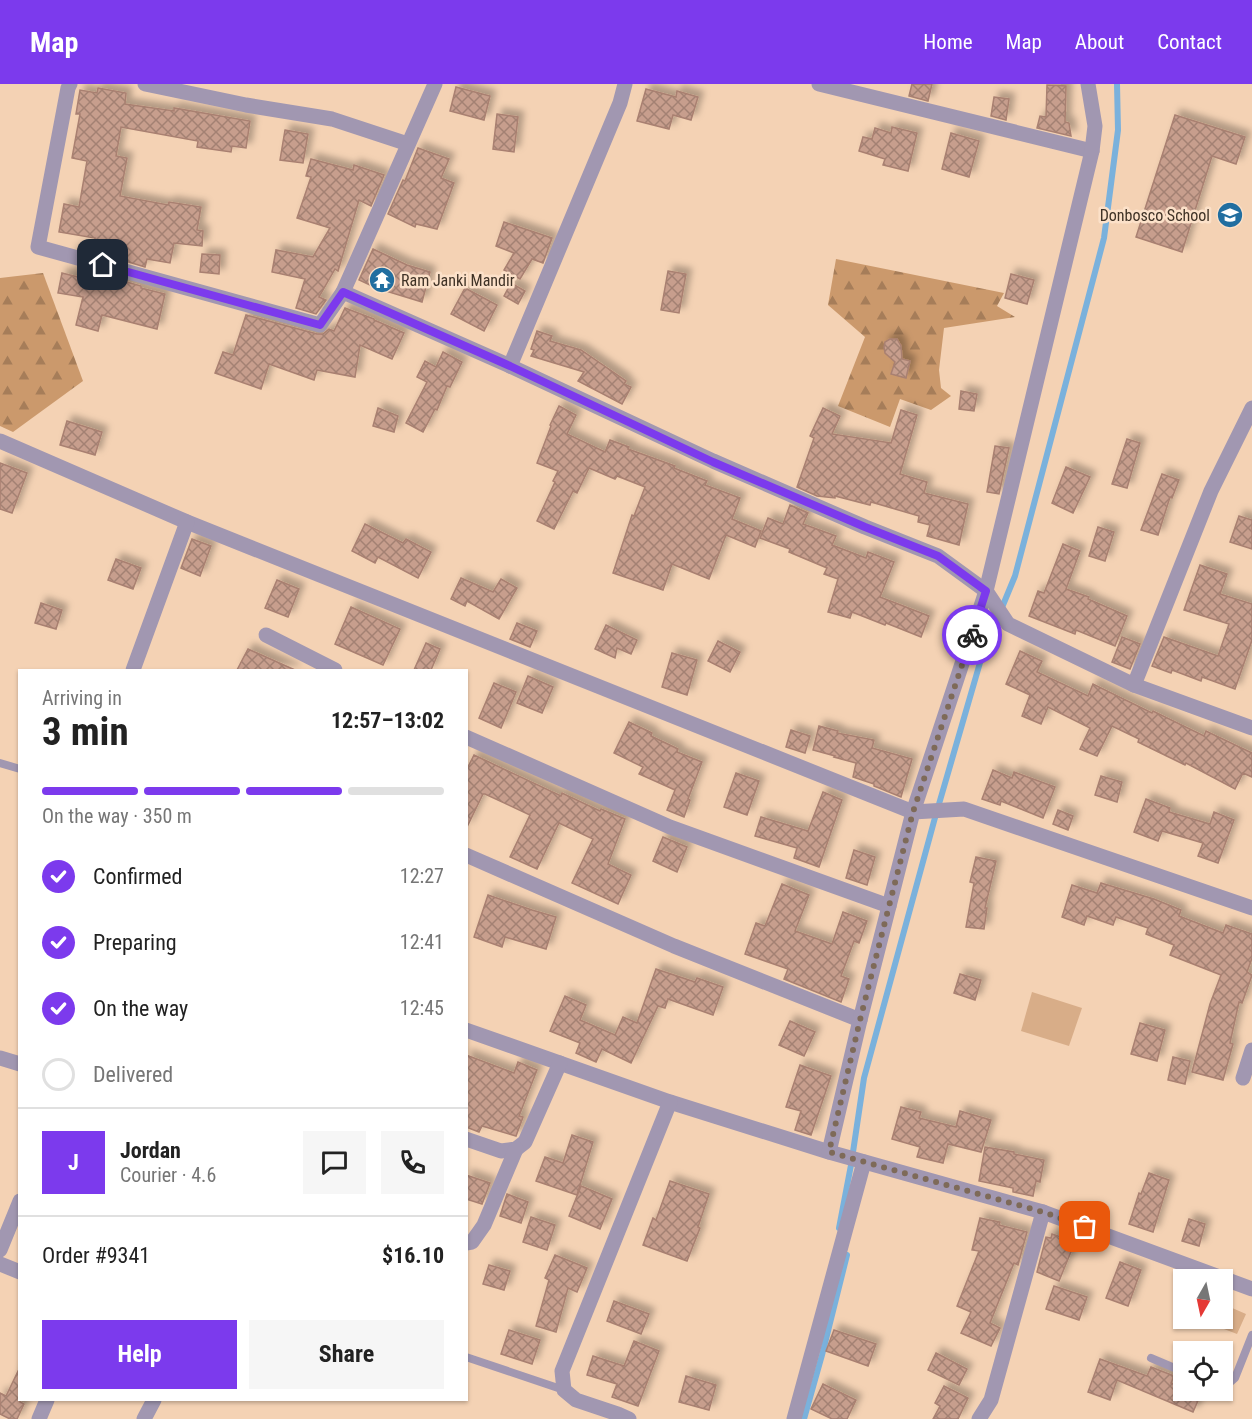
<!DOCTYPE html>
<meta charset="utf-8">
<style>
body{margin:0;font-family:"Roboto Condensed",sans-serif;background:#f6f6f6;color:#222;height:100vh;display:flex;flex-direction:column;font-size:22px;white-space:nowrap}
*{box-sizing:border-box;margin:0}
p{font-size:20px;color:#767676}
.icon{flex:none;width:33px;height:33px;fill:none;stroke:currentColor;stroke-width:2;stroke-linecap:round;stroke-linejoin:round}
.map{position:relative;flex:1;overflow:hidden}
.drawer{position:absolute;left:18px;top:585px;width:450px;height:732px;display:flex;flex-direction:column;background:#fff;border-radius:0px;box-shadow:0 2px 4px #0004}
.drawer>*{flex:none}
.needle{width:39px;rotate:189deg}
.buttons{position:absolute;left:1173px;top:1185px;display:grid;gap:12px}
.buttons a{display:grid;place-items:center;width:60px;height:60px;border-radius:0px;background:#fff;box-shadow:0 2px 4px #0004;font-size:30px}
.pin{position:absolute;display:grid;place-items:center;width:51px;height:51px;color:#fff;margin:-26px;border-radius:12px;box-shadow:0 3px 9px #0006}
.courier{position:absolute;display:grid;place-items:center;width:60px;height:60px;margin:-30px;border:4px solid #7c3aed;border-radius:50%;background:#fff;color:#222;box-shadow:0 2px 8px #0007}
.overview em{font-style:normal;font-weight:700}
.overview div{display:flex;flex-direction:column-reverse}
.overview{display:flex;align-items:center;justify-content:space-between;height:102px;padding:0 24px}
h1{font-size:39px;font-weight:700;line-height:45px}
.bar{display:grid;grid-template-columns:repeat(4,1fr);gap:9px 6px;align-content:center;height:72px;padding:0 24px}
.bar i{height:8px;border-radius:4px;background:#e0e0e0}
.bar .on{background:#7c3aed}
.bar p{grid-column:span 4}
.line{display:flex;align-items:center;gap:15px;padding:0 24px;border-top:2px solid #e0e0e0}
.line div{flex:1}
.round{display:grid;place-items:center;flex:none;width:63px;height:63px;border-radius:0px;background:#f6f6f6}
ol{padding:0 24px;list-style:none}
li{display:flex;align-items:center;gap:18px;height:66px}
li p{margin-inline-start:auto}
li .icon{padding:6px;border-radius:50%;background:#7c3aed;color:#fff;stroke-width:4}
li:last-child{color:#767676}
li i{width:33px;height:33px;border:3px solid #e0e0e0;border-radius:50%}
.cta{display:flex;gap:12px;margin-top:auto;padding:12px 24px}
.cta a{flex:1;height:69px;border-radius:0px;background:#7c3aed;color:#fff;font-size:24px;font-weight:700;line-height:69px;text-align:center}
.cta a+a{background:#f6f6f6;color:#222}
header{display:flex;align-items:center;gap:36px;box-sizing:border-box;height:84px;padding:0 30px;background:#7c3aed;color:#fff}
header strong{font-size:28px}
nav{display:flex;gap:33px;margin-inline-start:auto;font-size:21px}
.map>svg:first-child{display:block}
.forest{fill:url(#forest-firs)}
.park{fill:#d8ad88}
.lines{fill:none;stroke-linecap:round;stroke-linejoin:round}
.stream{stroke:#7ab1dc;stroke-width:6}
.building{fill:url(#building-cross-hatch);stroke:#a98071;stroke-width:1.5;filter:url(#shadow)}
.service{stroke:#a197b1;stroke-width:8}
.minor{stroke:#a197b1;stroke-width:15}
.done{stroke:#7e6a58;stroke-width:6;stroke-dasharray:0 10.8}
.route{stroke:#7c3aed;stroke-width:8}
.labels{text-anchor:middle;stroke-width:5;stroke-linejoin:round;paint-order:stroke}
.poi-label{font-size:16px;fill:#3f3226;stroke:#fce1c9;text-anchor:end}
</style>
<header>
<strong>Map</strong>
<nav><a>Home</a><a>Map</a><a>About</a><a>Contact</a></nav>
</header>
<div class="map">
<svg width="1252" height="1335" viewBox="0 0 1252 1335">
<defs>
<pattern id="forest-firs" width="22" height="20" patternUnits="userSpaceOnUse" patternTransform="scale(1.5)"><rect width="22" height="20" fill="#cb996c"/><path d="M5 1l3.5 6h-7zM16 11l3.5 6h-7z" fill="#a67d59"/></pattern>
<pattern id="building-cross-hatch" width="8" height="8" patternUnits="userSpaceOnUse" patternTransform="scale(1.5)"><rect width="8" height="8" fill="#c79e8d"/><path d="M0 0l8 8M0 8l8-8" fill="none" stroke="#a38173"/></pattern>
<filter id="shadow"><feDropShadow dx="5.5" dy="-5.5" stdDeviation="3" flood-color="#0004"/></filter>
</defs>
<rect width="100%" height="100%" fill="#f4d2b4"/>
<g class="forest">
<polygon points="836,175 1004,209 997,222 1015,233 944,244 939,286 941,304 951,312 931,326 900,315 890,343 838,322 865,253 828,221"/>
<polygon points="43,189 83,297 13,348 0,342 0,194"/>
</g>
<g class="park">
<polygon points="1032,908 1082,924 1069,962 1021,947"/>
<polygon points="1223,1220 1246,1230 1237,1250 1211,1240 1214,1235 1222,1234"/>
</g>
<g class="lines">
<g class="stream">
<polyline points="1003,521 1015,492 1104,154 1118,46 1117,0"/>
<polyline points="939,720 986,558 997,533"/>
<polyline points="853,1068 864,994 936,730"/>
<polyline points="839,1144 851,1081"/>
<polyline points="804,1335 822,1271 847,1171"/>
</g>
</g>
<g class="building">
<polygon points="912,0 932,0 928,17 909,12"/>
<polygon points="1047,1 1066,2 1065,38 1069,39 1071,52 1037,44 1040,32 1046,33"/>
<polygon points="456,3 490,12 484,36 450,27"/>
<polygon points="98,4 126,9 125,20 174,27 174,24 250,37 246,64 232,62 231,68 197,63 198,57 121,43 116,72 127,74 120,112 168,121 169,118 201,123 197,146 203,147 202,162 174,159 170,179 147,175 145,183 122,176 124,170 93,163 95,154 59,148 64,120 79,123 87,77 72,74 80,30 76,30 80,6 97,9"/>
<polygon points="646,5 676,13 677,7 698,13 691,36 673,31 669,45 637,37"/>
<polygon points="994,13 1009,15 1006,36 991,32"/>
<polygon points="497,30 518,33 514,68 493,65"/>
<polygon points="1175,31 1245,53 1236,80 1212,72 1182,168 1136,153"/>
<polygon points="892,43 917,49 908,87 883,81 885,75 859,67 863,53 872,55 875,44 891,49"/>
<polygon points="285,46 308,50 303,79 280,76"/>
<polygon points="951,49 979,57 969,93 942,85"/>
<polygon points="418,64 449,75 441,94 454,99 437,145 416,140 415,143 388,130 403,96 405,97"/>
<polygon points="311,75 353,86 354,81 384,91 371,122 359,116 338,187 335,185 319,213 326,216 316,230 296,224 305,195 272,188 276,166 313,173 330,144 297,134 311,93 306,92"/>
<polygon points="504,138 552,154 543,179 532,175 520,195 504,186 514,169 496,162"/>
<polygon points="373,165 407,181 430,188 422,218 386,207 385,208 359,196"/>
<polygon points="202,170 220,171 219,190 200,188"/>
<polygon points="668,187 686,190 679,229 661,226"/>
<polygon points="62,189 114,202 116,195 141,202 141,204 165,210 157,245 102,231 98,247 76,241 83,213 58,209"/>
<polygon points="1011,190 1034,196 1027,220 1005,214"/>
<polygon points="511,199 525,207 518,220 504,212"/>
<polygon points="465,204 497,221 484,247 451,230"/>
<polygon points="345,224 374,235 374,236 404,249 392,275 360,261 355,293 317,286 314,296 269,280 261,305 215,289 223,268 233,271 246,231 317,250 323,250 329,245 334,247"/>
<polygon points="537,247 552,252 550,257 581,266 626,297 624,300 631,303 622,320 578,297 584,288 531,272 534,266 531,265"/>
<polygon points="890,255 897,255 901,262 902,275 910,277 906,294 891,290 895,278 885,269 884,263 885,258"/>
<polygon points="443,268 462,278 450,303 447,302 437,326 435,325 423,348 406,339 427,298 417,293 425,277 436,283"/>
<polygon points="961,307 977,310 974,327 959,325"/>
<polygon points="559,322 576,331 567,350 605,368 610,356 629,363 628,365 675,382 674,384 707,397 705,401 740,414 732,435 761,447 755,463 726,451 709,495 672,480 663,506 613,489 632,431 634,432 645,403 617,392 615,395 589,384 577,409 573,407 554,445 537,437 555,398 553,397 558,387 537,379 551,342 550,341"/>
<polygon points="378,324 398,332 394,348 373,342"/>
<polygon points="823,324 840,332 832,350 891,359 901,326 917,331 900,390 927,398 924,409 968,420 959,461 927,452 930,441 918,438 919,432 871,418 870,421 835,412 835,414 817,412 797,403 814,354 810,352"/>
<polygon points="67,337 102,348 95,371 60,361"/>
<polygon points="1127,355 1140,359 1127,404 1112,400"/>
<polygon points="995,362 1009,364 999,410 987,408"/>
<polygon points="0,379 27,389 12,429 0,425"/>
<polygon points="1066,383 1090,393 1073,429 1052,419"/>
<polygon points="1162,390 1179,396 1172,414 1170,413 1158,451 1141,446"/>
<polygon points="790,421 808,429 803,440 836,452 832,461 866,474 868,468 894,478 880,513 929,532 921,553 886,539 885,541 852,528 850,534 828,528 838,495 824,490 827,484 789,468 790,465 760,454 768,434 783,440"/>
<polygon points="1239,432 1252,436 1252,465 1230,458"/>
<polygon points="365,440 403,459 406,455 431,468 418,494 378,473 375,479 352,467"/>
<polygon points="1098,443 1114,448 1105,477 1089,472"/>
<polygon points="192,455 211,462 200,492 181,484"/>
<polygon points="1063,460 1080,467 1066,505 1089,513 1088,515 1127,532 1115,562 1076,546 1075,550 1029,532 1038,507 1044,509"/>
<polygon points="116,475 141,484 133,505 108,496"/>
<polygon points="1200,481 1227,490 1220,510 1252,520 1252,556 1235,605 1202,593 1201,597 1172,586 1171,589 1152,582 1164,553 1218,572 1229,540 1184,526"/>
<polygon points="461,494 493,508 501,495 517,504 499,535 467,517 465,522 451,515"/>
<polygon points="277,496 299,505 288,533 265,524"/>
<polygon points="41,519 62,526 56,545 35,539"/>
<polygon points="351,523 400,545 383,581 335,560"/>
<polygon points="517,539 537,547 530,563 510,555"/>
<polygon points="606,541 637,556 631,570 617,564 615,574 595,565"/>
<polygon points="1122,553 1140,560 1130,585 1112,578"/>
<polygon points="718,557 740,568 730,588 708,577"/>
<polygon points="426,559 440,565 431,586 414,586"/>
<polygon points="248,565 295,586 237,586"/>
<polygon points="1020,567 1042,577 1037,588 1088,612 1093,600 1152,629 1153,627 1204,652 1206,647 1252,669 1252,693 1243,689 1235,705 1186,679 1185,681 1138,658 1139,655 1112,642 1097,672 1080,665 1090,644 1048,623 1041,640 1022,632 1030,611 1006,600"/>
<polygon points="672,569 697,576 687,611 662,603"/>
<polygon points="528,592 553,603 542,629 517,619"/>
<polygon points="494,599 516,608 501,644 479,634"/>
<polygon points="629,638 652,649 651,652 678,665 677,668 702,678 688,715 690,716 684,733 667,726 675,706 639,690 643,683 614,669"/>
<polygon points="819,642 838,647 837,649 874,656 872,664 912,675 901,713 874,702 874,700 853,693 856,679 834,673 835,672 813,666"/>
<polygon points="791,646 810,652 805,669 786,663"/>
<polygon points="474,671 561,712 562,709 600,727 601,725 625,735 608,780 631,791 618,820 572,799 593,755 559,739 537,785 510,773 530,731 485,710 483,710 466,745 466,687"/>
<polygon points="993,686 1012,694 1014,688 1055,703 1043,734 1001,717 1000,721 982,715"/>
<polygon points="736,689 759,697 747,731 724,723"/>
<polygon points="1101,692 1122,698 1117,718 1095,711"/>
<polygon points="823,708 842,716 819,783 794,774 797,764 755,752 761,733 808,747"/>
<polygon points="1146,715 1170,724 1169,728 1210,740 1214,728 1234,736 1218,779 1198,772 1203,759 1162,747 1158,757 1134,748"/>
<polygon points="1058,726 1073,732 1068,746 1053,740"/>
<polygon points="663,753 687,763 677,788 653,777"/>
<polygon points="854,766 875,773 867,801 846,794"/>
<polygon points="976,773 996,777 985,824 987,824 984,845 966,843 974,799 970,798"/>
<polygon points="1101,799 1154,815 1181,826 1179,832 1223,849 1226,841 1252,850 1252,874 1247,888 1252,891 1242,919 1239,918 1230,959 1233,960 1223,996 1192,988 1210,920 1221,891 1170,871 1174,861 1146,850 1148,844 1116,833 1113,841 1087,832 1084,841 1062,833 1072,801 1097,809"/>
<polygon points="782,800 809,811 795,847 832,860 843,828 867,837 859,859 854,857 841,892 849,895 841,918 784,895 788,885 745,870 756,839 765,842"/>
<polygon points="488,811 532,826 556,833 546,865 505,853 502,863 474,853"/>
<polygon points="656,885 695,898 697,894 723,903 713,931 668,915 665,924 658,922 631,979 602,965 596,978 576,969 580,959 550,947 565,912 586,921 580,936 615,951 623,933 637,939"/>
<polygon points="960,890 981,896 975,916 954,909"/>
<polygon points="790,937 815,948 804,972 779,961"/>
<polygon points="1140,939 1165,946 1157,977 1131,970"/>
<polygon points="466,971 514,989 518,978 537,986 519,1032 523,1033 516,1052 482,1042 479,1048 466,1043"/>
<polygon points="1173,973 1190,977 1185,1000 1168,996"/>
<polygon points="800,981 831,992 811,1051 795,1046 801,1027 786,1023"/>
<polygon points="901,1023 921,1028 919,1034 956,1043 960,1027 991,1036 981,1068 948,1060 943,1079 917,1073 920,1063 892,1055"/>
<polygon points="572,1051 593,1058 577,1111 536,1097 545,1073 563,1079"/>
<polygon points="985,1063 1014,1068 1014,1070 1044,1076 1040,1098 1036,1097 1033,1112 1013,1108 1013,1104 979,1097"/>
<polygon points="1149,1089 1169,1096 1153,1148 1129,1140 1139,1109 1141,1110"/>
<polygon points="466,1091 490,1099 482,1120 466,1115"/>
<polygon points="670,1097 709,1110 698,1143 700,1144 687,1177 643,1161 653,1134 656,1136"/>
<polygon points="581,1102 612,1115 600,1145 569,1132"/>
<polygon points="507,1110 528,1118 521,1139 500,1132"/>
<polygon points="531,1133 555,1141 547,1166 523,1158"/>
<polygon points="980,1134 1000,1138 999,1141 1027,1148 1018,1181 1014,1179 990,1239 1000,1244 991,1262 961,1249 971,1228 957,1222 979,1167 972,1166"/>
<polygon points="1189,1135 1205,1140 1199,1162 1182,1157"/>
<polygon points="1052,1150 1075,1158 1059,1197 1037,1188 1046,1153 1051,1154"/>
<polygon points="555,1171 587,1184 577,1208 568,1204 556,1248 536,1242 549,1196 545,1194"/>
<polygon points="1120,1178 1141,1186 1128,1222 1106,1214"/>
<polygon points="489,1181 510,1187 504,1206 483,1200"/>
<polygon points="1054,1202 1087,1213 1079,1236 1046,1225"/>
<polygon points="614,1217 649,1230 641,1250 607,1237"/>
<polygon points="509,1246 540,1256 532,1280 501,1270"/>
<polygon points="834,1246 876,1260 868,1282 826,1267"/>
<polygon points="634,1257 659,1267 638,1322 612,1313 617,1300 587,1291 593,1272 624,1282"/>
<polygon points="936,1269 967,1285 959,1301 928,1286"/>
<polygon points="1100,1275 1147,1292 1151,1283 1174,1292 1171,1299 1184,1304 1184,1306 1188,1306 1200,1312 1193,1328 1117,1296 1110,1316 1088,1308"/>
<polygon points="20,1283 20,1318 24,1320 17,1335 10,1335 0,1330 0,1309 6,1312"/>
<polygon points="686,1292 716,1301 709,1326 679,1318"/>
<polygon points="823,1300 856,1316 847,1335 832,1335 811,1325"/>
<polygon points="944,1302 968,1314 958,1335 933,1335 940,1322 935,1319"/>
</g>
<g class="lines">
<g class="service">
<polyline points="0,679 20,685"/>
<polyline points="466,1273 564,1306"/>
<polyline points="1151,1274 1184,1288"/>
<polyline points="1222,1301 1227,1301 1235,1294 1252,1251"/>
</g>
<g class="minor">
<polyline points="70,0 68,4 38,163 320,241 343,208 510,282 713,377 865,443 938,472 986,507 1008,540 1134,601 1252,644"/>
<polyline points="145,0 246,21 332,35 408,60"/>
<polyline points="819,0 1092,67"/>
<polyline points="343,208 435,0"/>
<polyline points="510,282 620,19 625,0"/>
<polyline points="0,357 187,438 913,728 964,725 1252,824"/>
<polyline points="266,551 335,586"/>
<polyline points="133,586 187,438"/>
<polyline points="1134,601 1211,407 1252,324"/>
<polyline points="466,653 670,743 889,822"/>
<polyline points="466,771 674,862 860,936"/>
<polyline points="466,946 670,1018 829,1068 1043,1128 1252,1205"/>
<polyline points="0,974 20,980"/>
<polyline points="1243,994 1252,966"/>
<polyline points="466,1055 501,1067 516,1065 525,1058 560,979"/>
<polyline points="829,1068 860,936 913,728 986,507 1092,67 1095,42 1088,0"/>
<polyline points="466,1159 472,1158 484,1141 516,1065"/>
<polyline points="0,1166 20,1117"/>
<polyline points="0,1180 20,1188"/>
<polyline points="39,1335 47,1316"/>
<polyline points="144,1335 154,1316"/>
<polyline points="629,1335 618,1330 576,1316 564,1306 562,1287 670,1018"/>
<polyline points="794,1335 864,1078"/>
<polyline points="979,1335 991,1316 1043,1128"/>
</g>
</g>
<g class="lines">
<polyline class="done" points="972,551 913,728 860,936 829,1068 1043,1128 1085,1143"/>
<polyline class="route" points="103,181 320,241 343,208 510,282 713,378 865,443 938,472 986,507 972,551"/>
</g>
<defs>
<g id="school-disc" transform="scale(1.35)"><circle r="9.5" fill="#216ea0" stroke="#fce1c9"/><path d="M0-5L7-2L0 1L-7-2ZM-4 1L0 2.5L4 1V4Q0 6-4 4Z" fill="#fff"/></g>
<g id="temple-disc" transform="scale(1.35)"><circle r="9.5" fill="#216ea0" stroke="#fce1c9"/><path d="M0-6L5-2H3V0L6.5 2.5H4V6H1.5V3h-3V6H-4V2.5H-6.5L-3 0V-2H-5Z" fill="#fff"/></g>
</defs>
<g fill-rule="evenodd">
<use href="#school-disc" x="1230" y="131"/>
<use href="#temple-disc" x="382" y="196"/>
</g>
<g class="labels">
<g class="poi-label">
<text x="1210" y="137">Donbosco School</text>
<text x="401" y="202" text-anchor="start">Ram Janki Mandir</text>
</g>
</g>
</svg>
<div class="buttons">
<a><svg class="needle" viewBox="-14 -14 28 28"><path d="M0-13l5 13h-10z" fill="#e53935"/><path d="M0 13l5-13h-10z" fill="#767676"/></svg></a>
<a><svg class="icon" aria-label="locate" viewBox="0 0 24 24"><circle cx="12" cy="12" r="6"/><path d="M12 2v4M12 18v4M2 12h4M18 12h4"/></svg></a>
</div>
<div class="pin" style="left:1085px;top:1143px;background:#ea580c"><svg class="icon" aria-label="bag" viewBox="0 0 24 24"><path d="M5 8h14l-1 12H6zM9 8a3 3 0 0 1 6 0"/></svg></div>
<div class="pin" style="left:103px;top:181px;background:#1f2937"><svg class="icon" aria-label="home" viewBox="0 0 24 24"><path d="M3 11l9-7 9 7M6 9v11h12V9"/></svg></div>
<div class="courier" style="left:972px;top:551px"><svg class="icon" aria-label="bike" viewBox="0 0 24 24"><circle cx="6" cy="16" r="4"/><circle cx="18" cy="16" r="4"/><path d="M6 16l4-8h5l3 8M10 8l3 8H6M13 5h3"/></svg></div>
<section class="drawer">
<div class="overview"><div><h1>3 min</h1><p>Arriving in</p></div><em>12:57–13:02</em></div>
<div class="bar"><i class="on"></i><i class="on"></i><i class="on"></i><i></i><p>On the way · 350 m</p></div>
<ol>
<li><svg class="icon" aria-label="check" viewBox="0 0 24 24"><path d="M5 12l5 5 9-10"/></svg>Confirmed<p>12:27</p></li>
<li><svg class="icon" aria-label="check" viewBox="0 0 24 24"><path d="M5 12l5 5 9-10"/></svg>Preparing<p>12:41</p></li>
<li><svg class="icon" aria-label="check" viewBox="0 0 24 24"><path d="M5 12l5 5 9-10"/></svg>On the way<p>12:45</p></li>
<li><i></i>Delivered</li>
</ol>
<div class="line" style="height:108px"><b class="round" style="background:#7c3aed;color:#fff">J</b><div><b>Jordan</b><p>Courier · 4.6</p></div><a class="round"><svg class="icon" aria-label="chat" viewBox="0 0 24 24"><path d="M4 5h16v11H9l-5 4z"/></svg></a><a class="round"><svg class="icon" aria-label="phone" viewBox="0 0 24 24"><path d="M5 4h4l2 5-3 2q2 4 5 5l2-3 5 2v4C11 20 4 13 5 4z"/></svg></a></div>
<div class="line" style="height:78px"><div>Order #9341</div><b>$16.10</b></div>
<div class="cta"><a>Help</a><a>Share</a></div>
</section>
</div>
